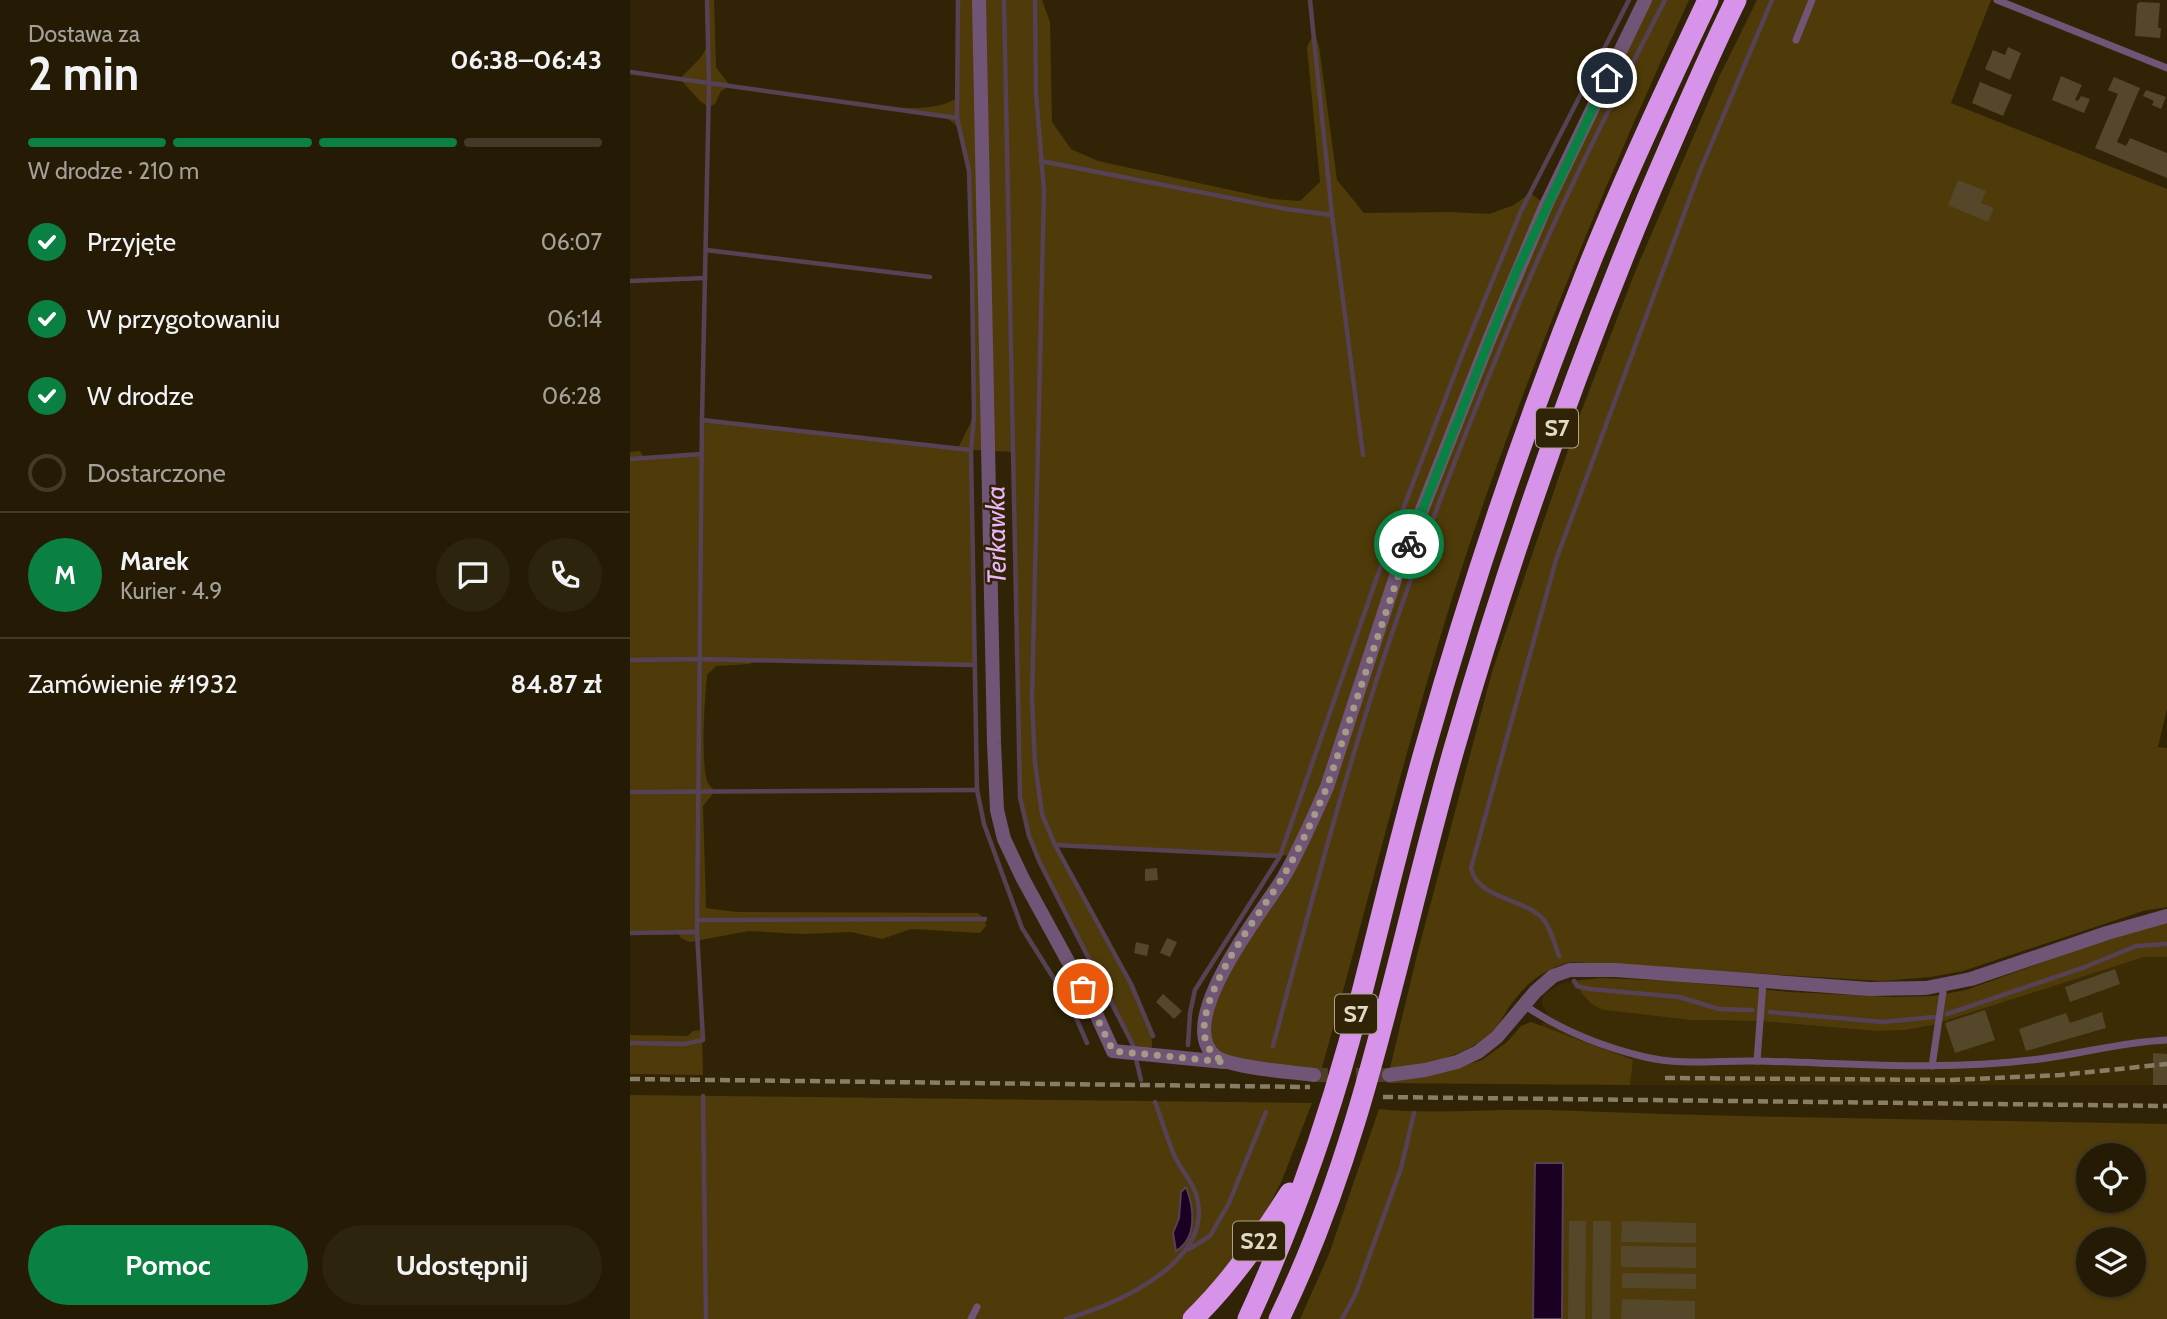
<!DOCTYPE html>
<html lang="pl">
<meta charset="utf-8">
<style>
body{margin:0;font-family:Cabin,sans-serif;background:#2d240e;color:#f1f3f6;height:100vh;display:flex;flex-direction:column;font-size:26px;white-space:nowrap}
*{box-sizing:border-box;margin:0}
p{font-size:23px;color:#a3a19a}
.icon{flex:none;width:38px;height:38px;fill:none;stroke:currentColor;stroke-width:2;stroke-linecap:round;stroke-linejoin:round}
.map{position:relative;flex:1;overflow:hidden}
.drawer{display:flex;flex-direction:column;background:#251b04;width:630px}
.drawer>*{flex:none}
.tools{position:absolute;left:1446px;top:1143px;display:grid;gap:14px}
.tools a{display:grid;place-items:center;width:70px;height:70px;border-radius:50%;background:#251b04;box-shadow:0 2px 5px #0004,0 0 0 2px #423926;font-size:35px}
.pin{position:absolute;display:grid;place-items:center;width:60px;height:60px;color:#fff;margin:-30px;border:4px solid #fff;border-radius:50%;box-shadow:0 2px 7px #0007}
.courier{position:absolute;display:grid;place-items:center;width:70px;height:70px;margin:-35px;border:5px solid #0b8043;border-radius:50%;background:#fff;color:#222;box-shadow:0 2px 9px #0007}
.overview em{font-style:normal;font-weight:700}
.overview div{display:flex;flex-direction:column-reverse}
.overview{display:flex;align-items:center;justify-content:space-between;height:119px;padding:0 28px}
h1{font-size:46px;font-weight:700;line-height:52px}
.bar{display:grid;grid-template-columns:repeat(4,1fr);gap:10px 7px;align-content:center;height:84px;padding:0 28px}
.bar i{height:9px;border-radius:5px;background:#423926}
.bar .current{background:#0b8043}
.bar p{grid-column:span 4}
.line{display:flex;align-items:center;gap:18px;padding:0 28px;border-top:2px solid #423926}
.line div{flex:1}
.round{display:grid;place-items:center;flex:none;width:74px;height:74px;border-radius:37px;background:#2d240e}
ol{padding:0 28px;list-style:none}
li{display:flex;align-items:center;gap:21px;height:77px}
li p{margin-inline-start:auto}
li .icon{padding:7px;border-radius:50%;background:#0b8043;color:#fff;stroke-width:4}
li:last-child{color:#a3a19a}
li i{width:38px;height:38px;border:4px solid #423926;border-radius:50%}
.action{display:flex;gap:14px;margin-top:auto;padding:14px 28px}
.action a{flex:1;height:80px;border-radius:42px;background:#0b8043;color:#fff;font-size:28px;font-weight:700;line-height:80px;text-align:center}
.action a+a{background:#2d240e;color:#f1f3f6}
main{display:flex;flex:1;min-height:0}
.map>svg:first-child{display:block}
.built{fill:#3c2c05}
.green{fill:#4f3b09;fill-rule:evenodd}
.water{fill:#1b0023;stroke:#574155;stroke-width:2}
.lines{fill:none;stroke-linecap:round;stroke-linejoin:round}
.stream{stroke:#574155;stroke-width:4.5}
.building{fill:#54472a}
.street-tunnel{stroke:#4c3f23;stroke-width:14;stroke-dasharray:14 7;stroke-linecap:butt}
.lane{stroke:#705577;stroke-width:7}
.street{stroke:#705577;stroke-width:14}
.highway{stroke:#d793e9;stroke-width:21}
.rail{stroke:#887d65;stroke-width:4.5;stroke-dasharray:10 5;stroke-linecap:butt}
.done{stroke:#a49a85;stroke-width:7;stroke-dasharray:0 12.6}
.route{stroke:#0b8043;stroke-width:9}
.labels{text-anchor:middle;stroke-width:5;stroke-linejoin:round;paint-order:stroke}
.shield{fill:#312406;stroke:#ada38e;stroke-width:2}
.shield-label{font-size:23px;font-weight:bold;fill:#e2dac9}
.water-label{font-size:26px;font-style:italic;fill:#ecb5fa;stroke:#312406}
</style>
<main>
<section class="drawer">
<div class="overview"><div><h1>2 min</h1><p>Dostawa za</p></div><em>06:38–06:43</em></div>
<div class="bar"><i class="current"></i><i class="current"></i><i class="current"></i><i></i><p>W drodze · 210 m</p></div>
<ol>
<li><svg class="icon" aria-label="check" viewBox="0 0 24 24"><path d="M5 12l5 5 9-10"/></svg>Przyjęte<p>06:07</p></li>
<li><svg class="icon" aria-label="check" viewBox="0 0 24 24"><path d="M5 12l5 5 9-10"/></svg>W przygotowaniu<p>06:14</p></li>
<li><svg class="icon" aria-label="check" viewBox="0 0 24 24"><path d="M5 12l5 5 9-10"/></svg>W drodze<p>06:28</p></li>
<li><i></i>Dostarczone</li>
</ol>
<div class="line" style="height:126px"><b class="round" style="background:#0b8043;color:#fff">M</b><div><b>Marek</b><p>Kurier · 4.9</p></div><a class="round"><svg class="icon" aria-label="chat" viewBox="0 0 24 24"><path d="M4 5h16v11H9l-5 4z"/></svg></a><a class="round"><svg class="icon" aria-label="phone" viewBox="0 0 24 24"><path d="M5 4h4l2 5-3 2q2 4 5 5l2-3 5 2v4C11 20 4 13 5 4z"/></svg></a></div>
<div class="line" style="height:91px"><div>Zamówienie #1932</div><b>84.87 zł</b></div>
<div class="action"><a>Pomoc</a><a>Udostępnij</a></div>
</section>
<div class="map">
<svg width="1537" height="1319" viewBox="0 0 1537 1319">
<rect width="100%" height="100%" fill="#312406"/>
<polygon class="built" points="1514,957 1537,957 1537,1085 1000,1085 1002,1060 911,1026 918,1014 912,1005 912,999 915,994 932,983 944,981 956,1000 974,1010 1061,1020 1130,1021 1246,1031 1276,1030 1302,1025"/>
<g class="green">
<path d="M77,0H84L86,67L100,86L91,91L85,104L79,107L70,101L50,79C57,71 64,65 71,57C83,42 77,19 77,0Z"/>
<path d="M328,0H412L420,22L422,122L441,149L468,161L642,199L670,201L690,182L677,47L684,33L689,46L707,180L734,213L822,212L859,214L884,205L900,193L915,204L1015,0H1059C984,162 916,327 856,496C790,684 745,879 691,1071L621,1060L603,1064L583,1055L578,1005L666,854L650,856L425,846C443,878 460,910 478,942C494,971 523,1014 522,1047L515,1053L504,1052L503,1045L410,863L399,836L390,797L383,452L341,450L344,665L127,660L120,664L86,666L77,675C75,696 70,766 78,783C79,785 84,790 85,791L73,806L76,908L106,912L348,913L355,919L356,926L350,933L281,929L252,939L221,932L171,934L119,931L60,942L51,938L48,933H0V452L10,451L14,458L72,454V420L328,448L344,416L339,171L330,129L316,117L243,106C270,107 303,113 327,98Z"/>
<path d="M1127,0H1361L1321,103L1537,189V709L1528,747L1537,748V907L1513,911L1333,971L1301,977L1252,981L942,962C914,968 896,983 879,1007C874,1015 870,1023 864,1030C838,1056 796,1065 760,1068L787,955L862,672L951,412L1005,272L1090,75Z"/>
<path d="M1537,922V957H1514L1302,1025L1276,1030L1246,1031L1130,1021L1061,1020L974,1010C958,1005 952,994 944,981L970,978L1043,981L1160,992L1262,997L1303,996L1336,990L1489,935Z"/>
<polygon points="901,1022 1003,1060 1000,1085 757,1083 758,1080 822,1069 852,1060 877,1042 891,1026"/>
<polygon points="72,1030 73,1075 0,1074 0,1035 58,1036 63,1031"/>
<polygon points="0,1095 682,1103 652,1180 636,1212 621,1237 563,1309 551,1319 0,1319"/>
<path d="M749,1109C805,1115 862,1108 918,1110C1124,1118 1331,1120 1537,1124V1319H932L933,1163H905L903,1319H670L699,1254ZM1458,1155H1503V1200H1458ZM1458,1239H1503V1284H1458Z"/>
</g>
<g class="water">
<polygon points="905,1163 933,1163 932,1319 903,1319"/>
<path d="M556,1187C564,1207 568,1238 546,1251L543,1233L549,1218L551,1192Z"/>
</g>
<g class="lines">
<g class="stream">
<polyline points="328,0 327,118 339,171 342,275 344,417 341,450 347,790 354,824 392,928 441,1006 457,1043"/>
<polyline points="374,0 390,797 399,836 410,863 503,1045"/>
<polyline points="405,0 406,93 414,191 402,699 405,763 412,814 425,845 501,984 523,1036"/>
<polyline points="680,0 702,215 733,455"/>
<polyline points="0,72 327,118"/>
<polyline points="411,161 656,209 702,215"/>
<polyline points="76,250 300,277"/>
<polyline points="0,281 75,278"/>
<polyline points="72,420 341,450"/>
<polyline points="0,459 72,454"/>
<polyline points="0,660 70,659 344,665"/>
<polyline points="0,792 347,790"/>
<polyline points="425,845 649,856"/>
<polyline points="67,920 355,919"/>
<polyline points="0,933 67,932"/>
<path d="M929,956C925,945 921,929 914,920C894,897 848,900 841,868L926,560L1070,171L1142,0"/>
<polyline points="944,981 947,986 960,989 1049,997 1089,1009 1122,1010"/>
<polyline points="1140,1012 1253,1022 1304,1017"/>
<polyline points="1317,1014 1455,967 1506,946 1537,944"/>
<polyline points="0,1043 55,1044 73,1040 67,932 72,420 79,83 77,0"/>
<polyline points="558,1045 560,1013 565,990 650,856 747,577 832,355 891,211 999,0"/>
<path d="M643,1046C678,914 713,781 756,651C799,523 849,397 902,273C942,180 989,90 1035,0"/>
<polyline points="506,1059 511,1080"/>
<polyline points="73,1096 76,1319"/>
<polyline points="559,1249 580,1236 599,1203 636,1112"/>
<path d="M436,1319C486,1304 587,1262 566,1194C562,1181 551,1170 545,1157C537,1139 532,1120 525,1102"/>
<polyline points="712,1319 726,1293 771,1168 784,1113"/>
</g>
</g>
<g class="building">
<polygon points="1510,2 1530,3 1528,28 1531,28 1530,38 1505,36 1507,4"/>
<polygon points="1378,47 1391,53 1380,80 1355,69 1363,50 1375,55"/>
<polygon points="1431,76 1452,85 1445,100 1448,101 1451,96 1460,99 1454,113 1422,100"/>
<polygon points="1484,77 1510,88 1487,142 1496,146 1500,138 1537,153 1537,178 1465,148 1488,94 1478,90"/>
<polygon points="1350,82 1382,95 1373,116 1342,103"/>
<polygon points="1516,90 1536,97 1531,109 1522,105 1524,101 1513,96"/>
<polygon points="1328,180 1356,191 1351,203 1364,208 1358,222 1318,205"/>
<polygon points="527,868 528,880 515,881 515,869"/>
<polygon points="537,938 547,942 540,957 530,953"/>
<polygon points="506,942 519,945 517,956 504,953"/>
<polygon points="1485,969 1490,984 1440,1002 1435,987"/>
<polygon points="533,994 552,1011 544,1019 526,1002"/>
<polygon points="1355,1010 1365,1040 1325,1053 1315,1023"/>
<polygon points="1472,1012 1476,1028 1396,1051 1389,1029 1436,1013 1440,1023"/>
<polygon points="1523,1053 1537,1054 1537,1085 1523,1085"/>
<polygon points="939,1221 956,1221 955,1319 938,1319"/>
<polygon points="963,1221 981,1221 980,1319 962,1319"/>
<polygon points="992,1221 1066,1223 1066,1243 991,1242"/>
<polygon points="991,1246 1066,1247 1066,1268 991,1267"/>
<polygon points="992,1273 1066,1274 1066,1289 992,1288"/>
<polygon points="992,1299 1065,1301 1065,1319 991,1319"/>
</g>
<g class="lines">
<polyline class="street-tunnel" points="684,1075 759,1075"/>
<g class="lane">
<polyline points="1367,0 1537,68"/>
<polyline points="1166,40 1182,0"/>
<path d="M894,1005C929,1029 973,1047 1015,1057C1052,1066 1089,1060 1126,1061C1218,1063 1309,1071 1401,1060C1446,1055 1491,1042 1537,1040"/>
<polyline points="1127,1061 1133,982"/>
<polyline points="1302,1066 1314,985"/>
<polyline points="341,1319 347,1307"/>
</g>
<g class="street">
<polyline points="349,0 364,743 367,810 374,839 393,879 463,1007 483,1051 594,1062"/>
<path d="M684,1075C663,1072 599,1068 585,1056C543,1021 634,910 653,878C670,849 683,818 697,787L767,573L859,340L916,205L1015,0"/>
<polyline points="759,1075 795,1070 827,1062 848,1052 867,1037 905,992 923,976 940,970 985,970 1239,989 1296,988 1341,979 1477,933 1537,916"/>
</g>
<g class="highway">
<path d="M563,1319C602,1281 631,1238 660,1193"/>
<path d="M618,1319C659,1230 693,1136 719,1042C746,942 768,842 797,742C843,580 897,420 960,263C996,174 1037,87 1078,0"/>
<path d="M649,1319C737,1139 769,940 824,749C878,562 942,379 1017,199C1046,132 1074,65 1106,0"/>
</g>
<g class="rail">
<polyline points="1035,1078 1321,1080 1431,1075 1537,1064"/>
<polyline points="0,1079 680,1087"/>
<polyline points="753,1097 1537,1106"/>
</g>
</g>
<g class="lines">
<path class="done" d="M453,989L483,1051L595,1062C531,1033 633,912 652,878C670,849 683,818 697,787L779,544"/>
<polyline class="route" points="779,544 885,275 977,78"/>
</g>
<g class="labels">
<g class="shield">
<rect x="906" y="408.5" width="42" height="39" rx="5"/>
<rect x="705" y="994.5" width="42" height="39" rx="5"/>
<rect x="603" y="1221.5" width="52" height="39" rx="5"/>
</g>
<g class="shield-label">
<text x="927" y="436">S7</text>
<text x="726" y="1022">S7</text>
<text x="629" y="1249">S22</text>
</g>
<g class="water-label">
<text transform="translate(366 535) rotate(-91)" y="9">Terkawka</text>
</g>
</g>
</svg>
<div class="tools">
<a><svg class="icon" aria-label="locate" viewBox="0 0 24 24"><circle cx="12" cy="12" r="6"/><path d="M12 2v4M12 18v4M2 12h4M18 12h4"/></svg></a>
<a><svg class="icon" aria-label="layers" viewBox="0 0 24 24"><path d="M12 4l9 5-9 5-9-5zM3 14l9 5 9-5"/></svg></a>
</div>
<div class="pin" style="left:453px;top:989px;background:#ea580c"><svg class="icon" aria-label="bag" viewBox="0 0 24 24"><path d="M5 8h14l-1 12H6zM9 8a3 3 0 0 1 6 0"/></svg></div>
<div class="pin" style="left:977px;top:78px;background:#1f2937"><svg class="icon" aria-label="home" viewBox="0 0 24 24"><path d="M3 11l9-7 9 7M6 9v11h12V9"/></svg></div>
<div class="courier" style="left:779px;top:544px"><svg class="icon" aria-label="bike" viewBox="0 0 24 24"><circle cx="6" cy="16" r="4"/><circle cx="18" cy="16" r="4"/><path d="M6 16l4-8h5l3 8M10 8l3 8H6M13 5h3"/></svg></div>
</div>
</main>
